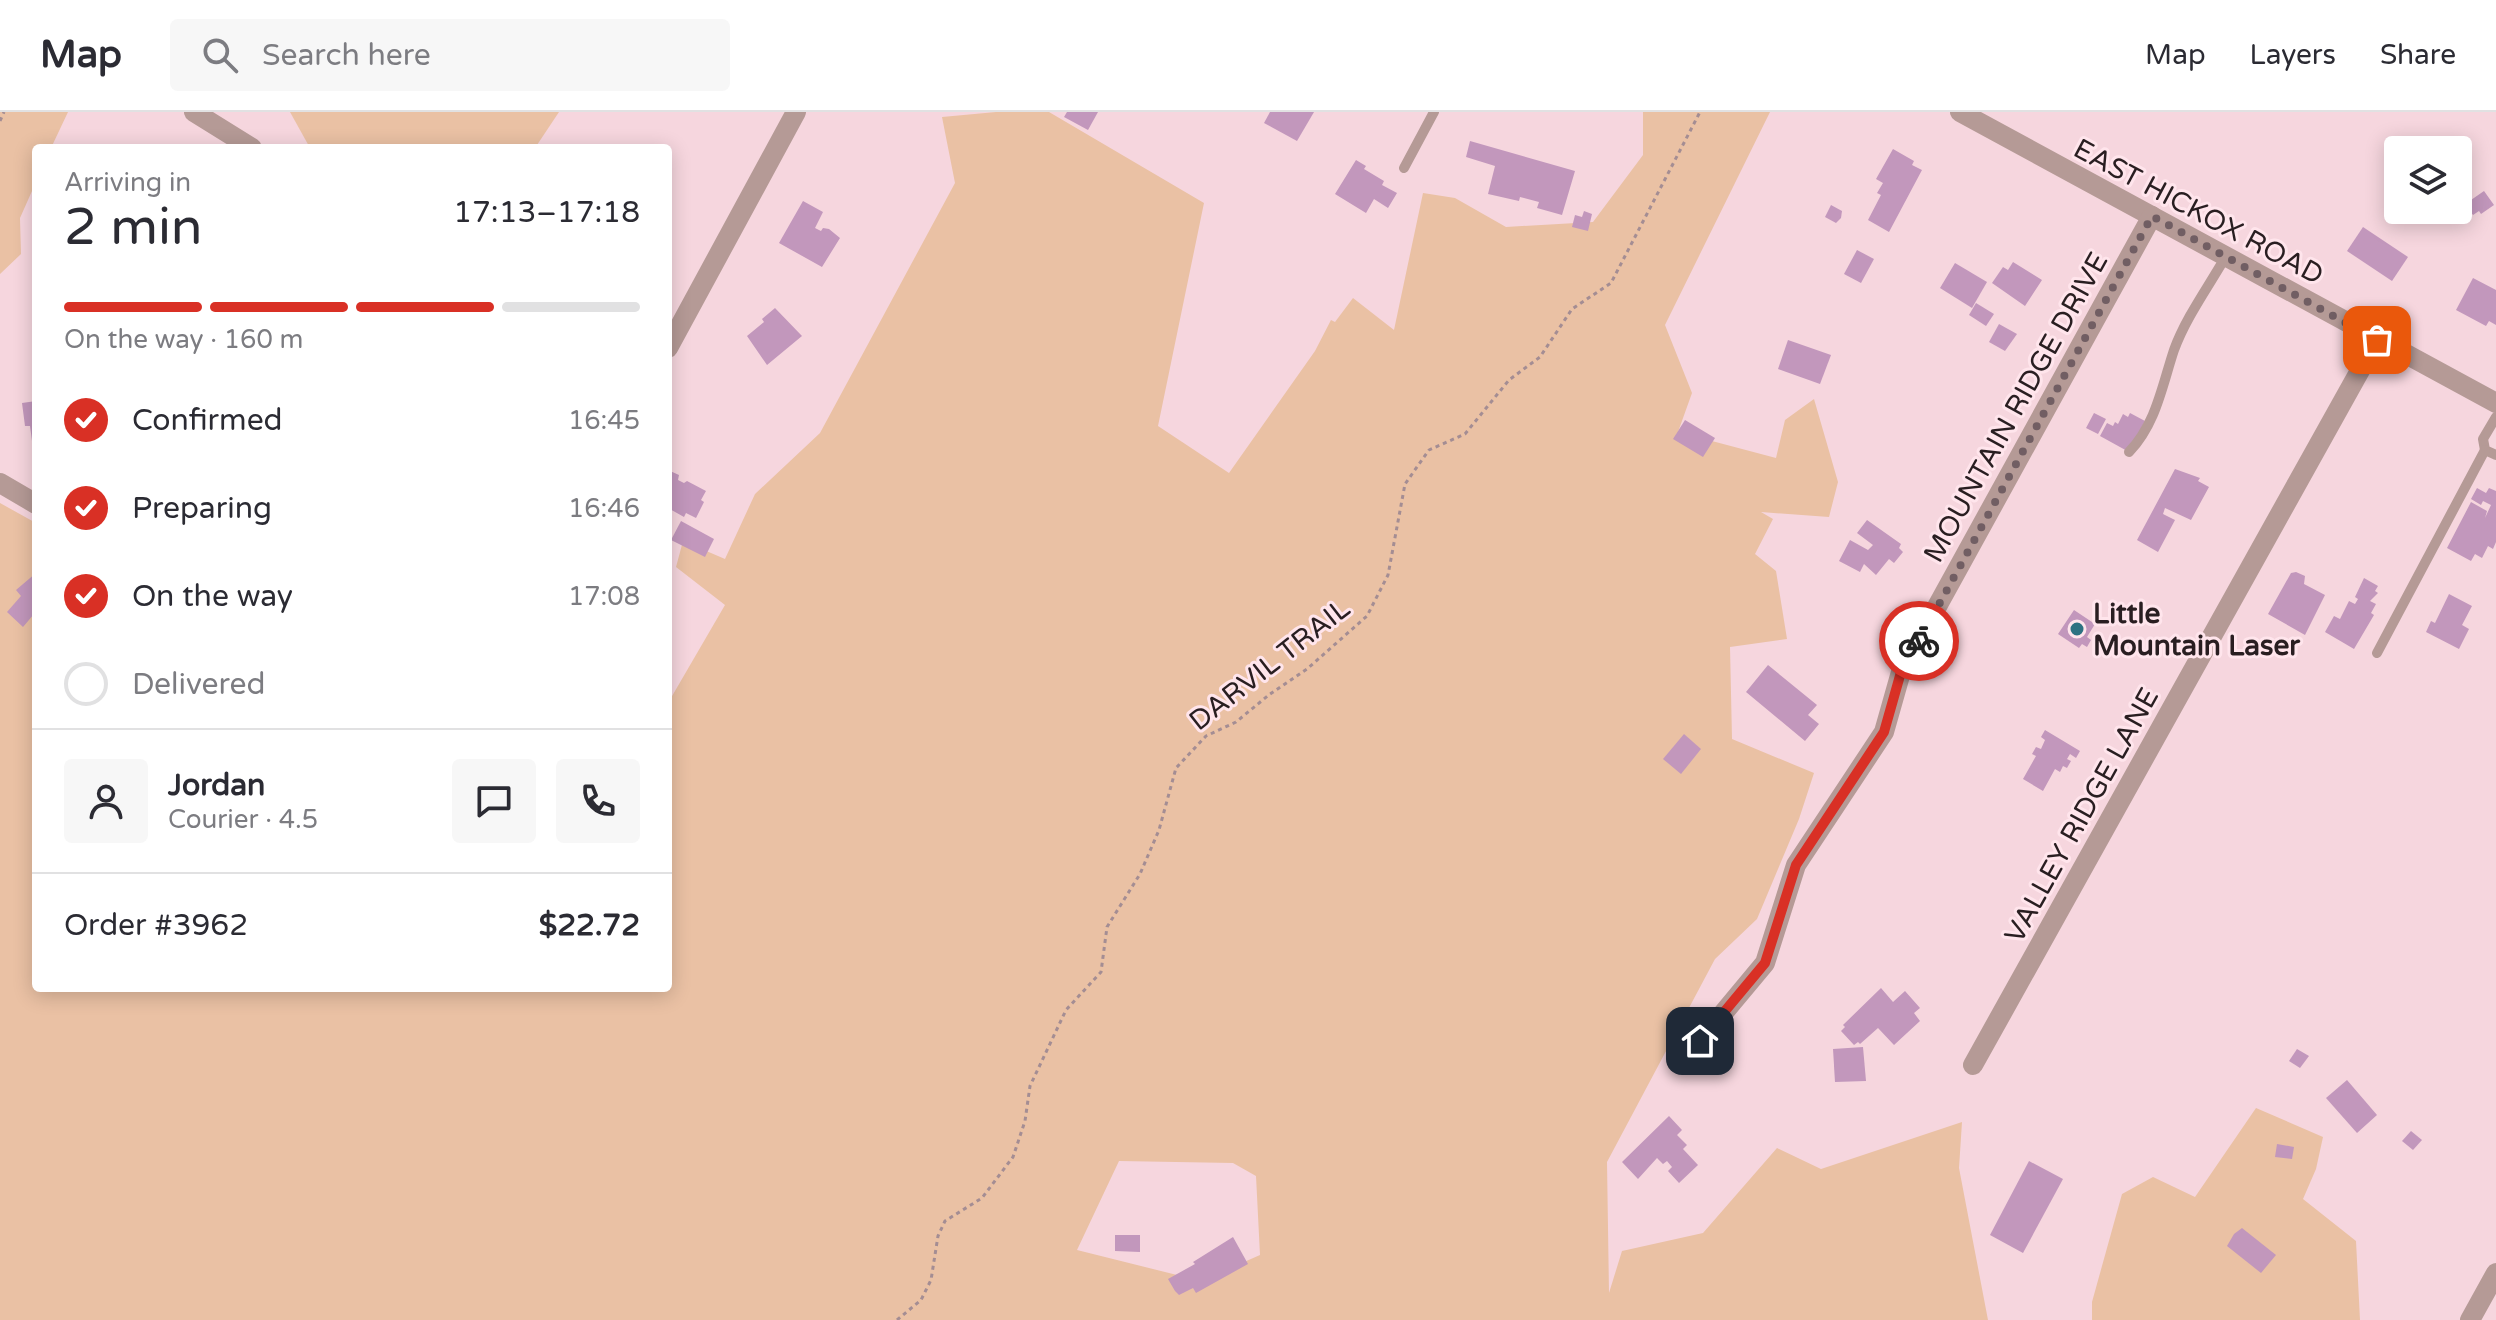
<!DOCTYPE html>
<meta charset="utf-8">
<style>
body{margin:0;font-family:"Varela Round",sans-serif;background:#f7f7f7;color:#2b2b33;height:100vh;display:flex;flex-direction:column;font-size:30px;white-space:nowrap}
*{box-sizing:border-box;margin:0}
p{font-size:26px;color:#7c7c81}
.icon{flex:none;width:44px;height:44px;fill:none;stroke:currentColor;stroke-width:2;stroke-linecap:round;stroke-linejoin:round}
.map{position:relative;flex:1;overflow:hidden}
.side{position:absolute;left:32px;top:32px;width:640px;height:848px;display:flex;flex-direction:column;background:#fff;border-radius:8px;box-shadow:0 4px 20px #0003}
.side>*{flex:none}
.buttons{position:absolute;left:2384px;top:24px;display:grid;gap:16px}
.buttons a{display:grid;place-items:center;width:88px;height:88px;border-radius:8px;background:#fff;box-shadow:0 4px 20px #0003;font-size:40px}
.pin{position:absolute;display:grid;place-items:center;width:68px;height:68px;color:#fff;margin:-34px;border-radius:16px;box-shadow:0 4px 12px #0006}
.courier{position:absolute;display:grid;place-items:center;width:80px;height:80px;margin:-40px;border:6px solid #d93025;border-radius:50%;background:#fff;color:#222;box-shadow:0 2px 10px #0007}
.summary em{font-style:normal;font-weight:600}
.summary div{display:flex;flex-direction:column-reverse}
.summary{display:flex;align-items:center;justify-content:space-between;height:136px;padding:0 32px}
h1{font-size:52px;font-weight:600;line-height:60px}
.bar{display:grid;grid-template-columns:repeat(4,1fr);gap:12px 8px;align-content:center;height:96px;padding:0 32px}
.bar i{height:10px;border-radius:6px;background:#e1e1e2}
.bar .selected{background:#d93025}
.bar p{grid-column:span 4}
.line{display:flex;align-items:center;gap:20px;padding:0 32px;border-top:2px solid #e1e1e2}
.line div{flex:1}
.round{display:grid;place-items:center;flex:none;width:84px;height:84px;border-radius:8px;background:#f7f7f7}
ol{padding:0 32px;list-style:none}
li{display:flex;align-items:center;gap:24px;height:88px}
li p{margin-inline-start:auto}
li .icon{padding:8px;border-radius:50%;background:#d93025;color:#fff;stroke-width:4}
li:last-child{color:#7c7c81}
li i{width:44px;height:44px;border:4px solid #e1e1e2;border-radius:50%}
header{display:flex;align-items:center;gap:48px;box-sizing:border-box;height:112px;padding:0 40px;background:#fff;border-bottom:2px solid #e1e1e2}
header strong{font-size:38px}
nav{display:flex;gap:44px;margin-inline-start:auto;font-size:28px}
.search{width:560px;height:72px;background:#f7f7f7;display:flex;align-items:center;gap:20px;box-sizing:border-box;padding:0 28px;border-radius:8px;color:#7c7c81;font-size:30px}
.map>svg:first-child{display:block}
.green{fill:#eac1a4;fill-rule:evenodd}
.building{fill:#c297bc}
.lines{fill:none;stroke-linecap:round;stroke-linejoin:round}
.path{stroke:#a48d93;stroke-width:3;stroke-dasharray:4 4;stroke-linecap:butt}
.lane{stroke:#b59a96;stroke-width:10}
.street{stroke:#b59a96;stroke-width:20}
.done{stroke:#715e63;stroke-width:8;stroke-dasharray:0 14.4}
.route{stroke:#d93025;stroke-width:10}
.poi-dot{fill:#2e7282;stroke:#ffe5ec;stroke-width:3}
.labels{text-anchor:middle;stroke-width:6;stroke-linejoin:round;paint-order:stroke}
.street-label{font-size:28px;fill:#291e21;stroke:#ffe5ec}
.poi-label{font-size:28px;font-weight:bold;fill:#291e21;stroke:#ffe5ec;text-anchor:start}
</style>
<header>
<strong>Map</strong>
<div class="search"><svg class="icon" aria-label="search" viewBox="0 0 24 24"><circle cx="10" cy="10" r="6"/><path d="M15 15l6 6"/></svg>Search here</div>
<nav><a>Map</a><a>Layers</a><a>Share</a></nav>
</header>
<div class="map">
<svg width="2496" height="1208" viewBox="0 0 2496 1208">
<rect width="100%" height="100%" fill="#f6d6de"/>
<g class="green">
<polygon points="0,0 68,0 51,36 36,36 36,70 20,106 21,142 0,162"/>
<polygon points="290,0 559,0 535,36 310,36"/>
<path d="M996,0H1049L1204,91L1158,314L1229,361L1315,239L1331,208L1335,210L1353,186L1394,218L1423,81L1455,86L1506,115L1593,110L1643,43V0H1770L1665,213L1692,281L1678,320L1776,346L1785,308L1814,287L1838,370L1829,405L1761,400L1773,407L1755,442L1776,459L1787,527L1730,535L1732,627L1814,661L1799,707L1757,807L1715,847L1607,1050L1609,1181L1622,1139L1703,1121L1777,1036L1821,1057L1962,1010L1959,1056L1988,1208H0V391L36,411V876L177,878L179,876H668V591L725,493L676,455L683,429L725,447L755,382L820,321L955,71L942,5ZM1119,1049L1233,1051L1256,1064L1260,1143L1201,1169L1077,1138Z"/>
<polygon points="2256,996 2323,1025 2316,1057 2303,1087 2356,1129 2360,1208 2092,1208 2092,1190 2122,1082 2153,1065 2195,1085"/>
</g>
<g class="building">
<polygon points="1067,0 1098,0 1088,18 1064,5"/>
<polygon points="1270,0 1314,0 1297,29 1264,11"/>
<polygon points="1470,29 1575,59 1562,103 1537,96 1539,90 1520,85 1519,89 1488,82 1495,54 1466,45"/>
<polygon points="1893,37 1914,49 1912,53 1922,58 1889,120 1868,108 1881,83 1877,81 1883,71 1876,67"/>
<polygon points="1356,48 1366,54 1364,57 1384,69 1382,73 1397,81 1388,96 1374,87 1366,101 1335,82"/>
<polygon points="2484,79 2494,93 2481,102 2479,99 2473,103 2461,86 2467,82 2471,88"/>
<polygon points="803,89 823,100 815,116 821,119 823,116 829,117 840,126 822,155 779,131"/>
<polygon points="1831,93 1842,99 1841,106 1836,111 1825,105"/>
<polygon points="1584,99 1592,102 1588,119 1572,115 1575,103 1582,105"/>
<polygon points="2363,115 2408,145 2392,169 2347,139"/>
<polygon points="1857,138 1874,147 1861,171 1844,162"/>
<polygon points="2013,150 2042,168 2025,194 1992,171 2003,155 2008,158"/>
<polygon points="1955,151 1987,170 1972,196 1940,176"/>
<polygon points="2473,166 2496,178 2496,213 2489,209 2486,214 2456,198"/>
<polygon points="1976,191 1994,202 1986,214 1969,203"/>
<polygon points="775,196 802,224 767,253 747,224 764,210 762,207"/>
<polygon points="1999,212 2017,222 2005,239 1989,230"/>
<polygon points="1788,228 1831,243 1820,272 1778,257"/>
<polygon points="36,289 36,344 34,344 30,314 25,314 22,291"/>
<polygon points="2094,301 2106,307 2098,322 2086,316"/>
<polygon points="2130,301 2145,309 2129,340 2100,324 2107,311 2113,314 2115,310 2118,312 2123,302 2128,305"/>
<polygon points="1685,308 1715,326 1703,345 1673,327"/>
<polygon points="2175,357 2200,366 2198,369 2209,375 2191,408 2165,396 2163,402 2175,408 2158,440 2137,428"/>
<polygon points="668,358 679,363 678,368 684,371 687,369 706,379 701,388 704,390 696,406 686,401 684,405 668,396"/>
<polygon points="2477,376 2486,381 2489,376 2496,379 2496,430 2493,437 2488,434 2482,446 2475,442 2471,449 2447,436 2471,390 2487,399 2485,406 2491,393 2483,389 2481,393 2471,387"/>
<polygon points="1867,408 1901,432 1899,436 1903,440 1894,451 1889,447 1876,463 1864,452 1860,460 1839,449 1850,428 1868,438 1873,433 1857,421"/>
<polygon points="681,409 714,427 705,445 671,428"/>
<polygon points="2296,460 2305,464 2304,472 2325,483 2305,523 2268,502 2291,461"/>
<polygon points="36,461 36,504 34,502 23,515 7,500 21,484 16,478"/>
<polygon points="2364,466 2378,474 2375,479 2378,481 2370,489 2376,492 2371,501 2374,503 2354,537 2325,520 2334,504 2340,507 2349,489 2355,492 2358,487 2355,485"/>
<polygon points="2449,482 2472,494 2462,513 2469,517 2459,537 2426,520 2431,509 2435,511"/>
<polygon points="2074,498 2095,512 2087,525 2091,528 2087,535 2082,532 2079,536 2058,522"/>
<polygon points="1768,553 1817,593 1808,603 1819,612 1805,629 1746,580"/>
<polygon points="2045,618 2080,639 2076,646 2070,642 2067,647 2071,649 2067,656 2063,654 2060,660 2055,657 2043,679 2023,667 2036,644 2032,642 2036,635 2041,637 2045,628 2041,625"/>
<polygon points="1684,622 1701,637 1681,662 1663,647"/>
<polygon points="1881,876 1893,890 1905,879 1920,896 1914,901 1920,909 1894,933 1878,916 1860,932 1858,930 1854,933 1841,919 1845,915 1843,913"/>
<polygon points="1863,935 1866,969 1835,970 1833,937"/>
<polygon points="2297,937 2309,944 2300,956 2289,949"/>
<polygon points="2347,968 2377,1003 2357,1021 2326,986"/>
<polygon points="1669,1004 1682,1018 1677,1023 1687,1033 1683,1037 1698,1053 1679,1071 1668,1059 1672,1055 1667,1049 1663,1052 1657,1046 1638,1067 1622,1050"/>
<polygon points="2411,1019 2422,1028 2413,1038 2402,1029"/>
<polygon points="2277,1032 2294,1035 2292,1047 2275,1045"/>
<polygon points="2029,1049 2063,1067 2023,1141 1990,1123"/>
<polygon points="2242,1116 2276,1143 2261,1161 2227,1134 2234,1122"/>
<polygon points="1115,1123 1140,1123 1140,1140 1115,1139"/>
<polygon points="1233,1125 1248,1152 1196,1181 1193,1176 1179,1183 1175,1179 1168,1167 1195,1152 1193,1150"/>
</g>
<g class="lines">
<g class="path">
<polyline points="0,9 4,0"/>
<polyline points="897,1208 921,1188 931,1168 938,1124 945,1109 982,1086 1013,1045 1025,1009 1030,974 1066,898 1101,860 1107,815 1140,762 1159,718 1176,656 1206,624 1236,610 1270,582 1307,557 1367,504 1388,463 1405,372 1429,338 1465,322 1509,268 1540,245 1572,197 1611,171 1700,0"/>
</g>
<g class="lane">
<polyline points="1404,56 1434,0"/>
<polyline points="2496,305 2483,327 2485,338 2496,343"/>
<path d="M2129,340C2156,312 2162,274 2174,238C2186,205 2209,174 2226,144"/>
<polyline points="2377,541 2485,338"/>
</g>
<g class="street">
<polyline points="194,0 252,36"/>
<polyline points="1960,0 2496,291"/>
<polyline points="668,236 796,0"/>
<polyline points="0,371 36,392"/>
<polyline points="1700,929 1765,851 1796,753 1884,620 1901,560 2152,104"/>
<polyline points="1973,953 2377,228"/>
<polyline points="2470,1208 2496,1161"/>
</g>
</g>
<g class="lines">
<polyline class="done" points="1919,529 2152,104 2377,228"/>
<polyline class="route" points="1700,929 1765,851 1796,753 1884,620 1901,560 1919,529"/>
</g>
<circle class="poi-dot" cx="2077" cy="517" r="8"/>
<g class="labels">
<g class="street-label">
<text transform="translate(2199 99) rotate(28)" y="10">EAST HICKOX ROAD</text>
<text transform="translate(2015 295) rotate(-61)" y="10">MOUNTAIN RIDGE DRIVE</text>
<text transform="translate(1269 552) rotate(-38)" y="10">DARVIL TRAIL</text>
<text transform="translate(2081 703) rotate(-61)" y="10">VALLEY RIDGE LANE</text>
</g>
<g class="poi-label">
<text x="2093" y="511">Little<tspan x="2093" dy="32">Mountain Laser</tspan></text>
</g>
</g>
</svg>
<div class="buttons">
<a><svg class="icon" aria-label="layers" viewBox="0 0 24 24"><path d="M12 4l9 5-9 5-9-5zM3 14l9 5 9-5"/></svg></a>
</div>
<div class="pin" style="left:2377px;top:228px;background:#ea580c"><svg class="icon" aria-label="bag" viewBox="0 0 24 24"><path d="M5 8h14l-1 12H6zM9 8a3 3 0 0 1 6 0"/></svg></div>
<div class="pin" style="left:1700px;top:929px;background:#1f2937"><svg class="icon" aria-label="home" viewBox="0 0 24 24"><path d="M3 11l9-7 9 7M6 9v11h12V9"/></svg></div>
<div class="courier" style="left:1919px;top:529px"><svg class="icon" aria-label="bike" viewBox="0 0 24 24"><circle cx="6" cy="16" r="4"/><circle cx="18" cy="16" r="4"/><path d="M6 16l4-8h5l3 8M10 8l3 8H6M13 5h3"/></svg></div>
<section class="side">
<div class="summary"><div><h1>2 min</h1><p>Arriving in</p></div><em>17:13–17:18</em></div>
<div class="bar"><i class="selected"></i><i class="selected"></i><i class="selected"></i><i></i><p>On the way · 160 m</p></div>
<ol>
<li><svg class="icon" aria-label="check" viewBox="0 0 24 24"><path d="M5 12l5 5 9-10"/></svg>Confirmed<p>16:45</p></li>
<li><svg class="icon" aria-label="check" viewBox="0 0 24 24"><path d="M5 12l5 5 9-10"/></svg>Preparing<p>16:46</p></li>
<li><svg class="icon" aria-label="check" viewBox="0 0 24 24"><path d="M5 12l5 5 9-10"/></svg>On the way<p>17:08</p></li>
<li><i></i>Delivered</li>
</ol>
<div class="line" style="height:144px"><a class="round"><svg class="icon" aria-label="person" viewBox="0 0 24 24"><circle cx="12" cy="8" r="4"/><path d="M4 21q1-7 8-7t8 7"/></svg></a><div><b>Jordan</b><p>Courier · 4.5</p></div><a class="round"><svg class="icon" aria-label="chat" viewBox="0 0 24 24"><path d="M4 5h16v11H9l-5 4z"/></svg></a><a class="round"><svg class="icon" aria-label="phone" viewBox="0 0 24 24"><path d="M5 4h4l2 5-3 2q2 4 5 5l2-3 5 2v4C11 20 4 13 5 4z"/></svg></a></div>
<div class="line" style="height:104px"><div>Order #3962</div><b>$22.72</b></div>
</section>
</div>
